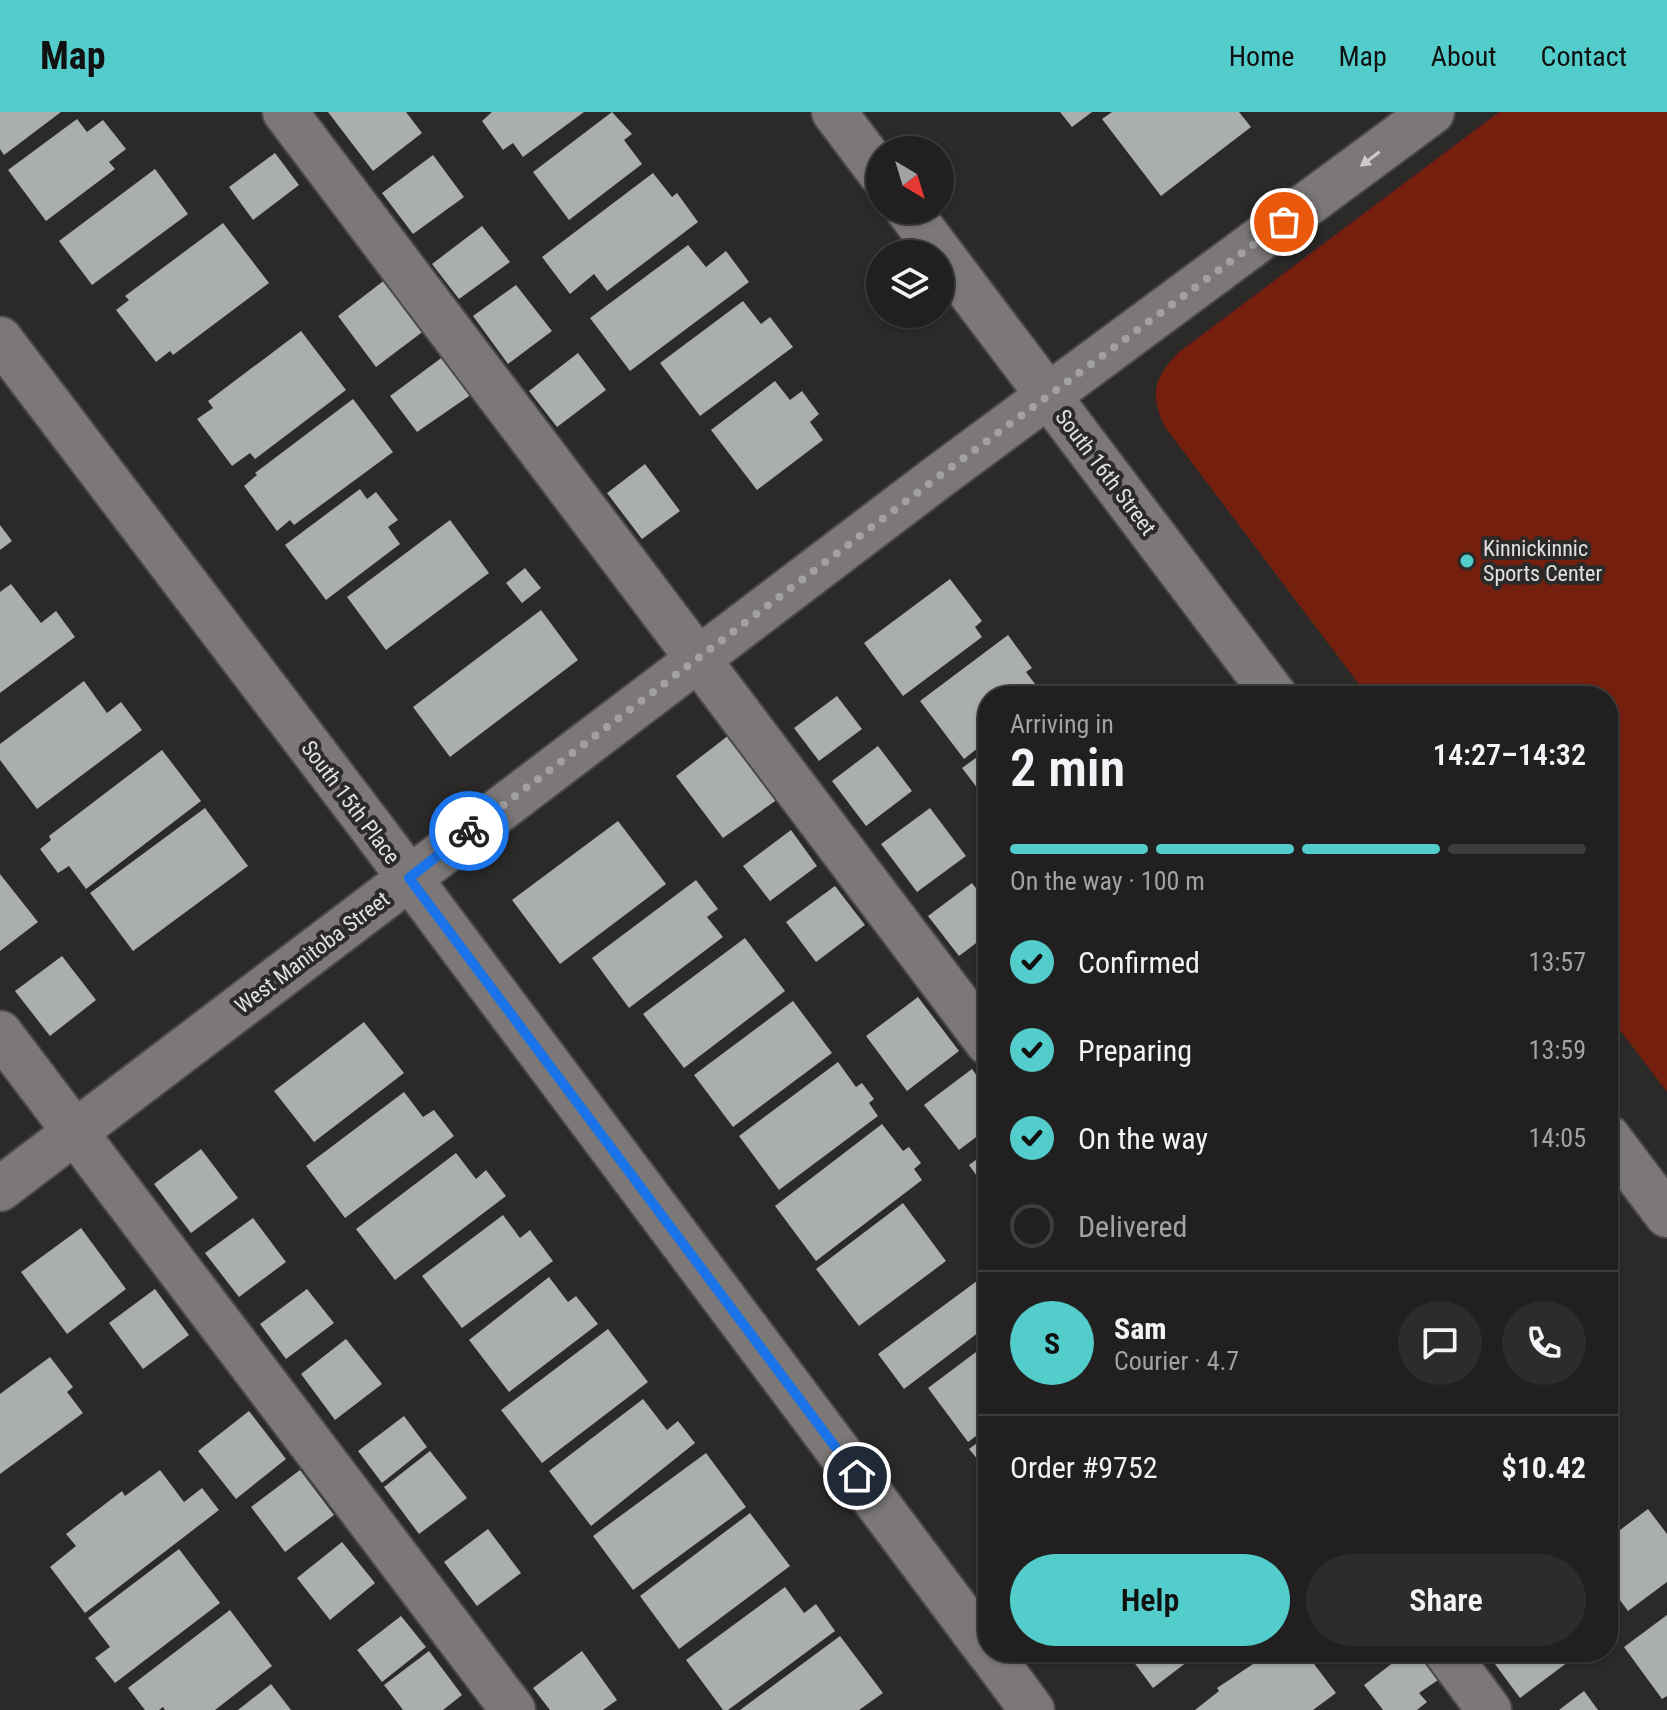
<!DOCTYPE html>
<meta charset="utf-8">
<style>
body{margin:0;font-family:"Roboto Condensed",sans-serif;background:#2d2c2c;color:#f1f3f6;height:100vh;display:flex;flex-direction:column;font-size:30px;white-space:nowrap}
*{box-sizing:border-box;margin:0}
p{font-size:26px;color:#a2a2a4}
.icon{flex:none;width:44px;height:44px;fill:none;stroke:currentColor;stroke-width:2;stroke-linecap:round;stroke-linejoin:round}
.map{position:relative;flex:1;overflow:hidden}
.drawer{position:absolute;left:978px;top:574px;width:640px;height:976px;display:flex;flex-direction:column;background:#211f1f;border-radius:32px;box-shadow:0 2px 6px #0004,0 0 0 2px #3e3d3d}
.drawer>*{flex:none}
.needle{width:52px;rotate:142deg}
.tools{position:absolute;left:866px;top:24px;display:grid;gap:16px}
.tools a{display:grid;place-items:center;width:88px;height:88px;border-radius:50%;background:#211f1f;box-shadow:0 2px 6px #0004,0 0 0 2px #3e3d3d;font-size:40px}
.pin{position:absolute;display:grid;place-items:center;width:68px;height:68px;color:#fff;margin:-34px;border:4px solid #fff;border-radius:50%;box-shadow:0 2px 8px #0007}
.courier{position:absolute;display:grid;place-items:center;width:80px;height:80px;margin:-40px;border:6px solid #1a73e8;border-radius:50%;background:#fff;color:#222;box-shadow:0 2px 10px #0007}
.headline em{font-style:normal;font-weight:600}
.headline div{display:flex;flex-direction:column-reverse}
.headline{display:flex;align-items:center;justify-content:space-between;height:136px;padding:0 32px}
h1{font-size:52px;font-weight:600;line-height:60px}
.bar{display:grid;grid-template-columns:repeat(4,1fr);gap:12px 8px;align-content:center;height:96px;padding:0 32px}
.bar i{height:10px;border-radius:6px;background:#3e3d3d}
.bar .current{background:#53cdcb}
.bar p{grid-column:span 4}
.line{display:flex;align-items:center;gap:20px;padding:0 32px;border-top:2px solid #3e3d3d}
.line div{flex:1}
.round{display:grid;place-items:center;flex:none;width:84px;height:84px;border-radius:42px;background:#2d2c2c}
ol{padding:0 32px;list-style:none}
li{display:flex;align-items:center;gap:24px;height:88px}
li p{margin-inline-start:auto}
li .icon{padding:8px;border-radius:50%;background:#53cdcb;color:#111;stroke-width:4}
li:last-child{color:#a2a2a4}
li i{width:44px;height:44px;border:4px solid #3e3d3d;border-radius:50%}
.primary-button{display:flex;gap:16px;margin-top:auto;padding:16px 32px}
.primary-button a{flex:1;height:92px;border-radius:48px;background:#53cdcb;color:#111;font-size:32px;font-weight:600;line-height:92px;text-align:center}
.primary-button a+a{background:#2d2c2c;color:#f1f3f6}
header{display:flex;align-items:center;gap:48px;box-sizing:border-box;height:112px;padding:0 40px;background:#53cdcb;color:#111}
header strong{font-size:38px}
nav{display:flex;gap:44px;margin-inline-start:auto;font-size:28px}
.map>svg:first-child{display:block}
.green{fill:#751f0f}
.building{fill:#aaaeae}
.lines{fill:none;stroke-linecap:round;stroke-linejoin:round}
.minor-casing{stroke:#4a4848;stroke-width:48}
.minor{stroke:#7c7878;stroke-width:44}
.oneway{fill:#cecbcb}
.done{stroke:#a2a0a0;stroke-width:8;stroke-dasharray:0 14.4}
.route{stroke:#1a73e8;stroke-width:10}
.poi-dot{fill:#53cdcb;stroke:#2c2929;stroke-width:3}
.labels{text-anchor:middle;stroke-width:8;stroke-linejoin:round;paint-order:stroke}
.street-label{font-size:22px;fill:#e2e0e0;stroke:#2c2929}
.poi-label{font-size:22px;fill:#e2e0e0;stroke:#2c2929;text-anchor:start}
</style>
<header>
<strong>Map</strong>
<nav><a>Home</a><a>Map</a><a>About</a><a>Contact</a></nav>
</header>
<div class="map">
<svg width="1667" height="1598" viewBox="0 0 1667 1598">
<rect width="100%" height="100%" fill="#2c2929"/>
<path class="green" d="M1499,0H1667V980L1608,902V584H1368L1165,315C1149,281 1154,266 1179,240Z"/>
<g class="building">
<polygon points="0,0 61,0 4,43 0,37"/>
<polygon points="328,0 406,0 422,21 373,59"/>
<polygon points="492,0 584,0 523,45 513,31 503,38 482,9"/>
<polygon points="612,0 632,22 624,28 642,52 569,108 533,60"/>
<polygon points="1060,0 1092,0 1072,15"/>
<polygon points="1112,0 1239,0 1251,15 1161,84 1102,7"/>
<polygon points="77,7 87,20 103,8 126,37 109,50 115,57 46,109 8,58"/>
<polygon points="275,41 299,73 253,108 229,75"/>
<polygon points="433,43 464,85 413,122 382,81"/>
<polygon points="155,57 188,102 92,173 59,129"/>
<polygon points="653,61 672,85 677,81 698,110 607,179 594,162 570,182 542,145"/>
<polygon points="223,111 269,171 173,243 170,239 156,250 116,198 129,188 125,184"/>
<polygon points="482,114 510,150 459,187 432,152"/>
<polygon points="688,133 706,155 726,139 749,170 630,259 590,206"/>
<polygon points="386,167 425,218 376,255 338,204"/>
<polygon points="516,173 552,219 508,252 473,204"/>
<polygon points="743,189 761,212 770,205 793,235 700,304 660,251"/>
<polygon points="301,219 346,278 255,347 250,341 232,354 197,307 213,296 208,289"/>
<polygon points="578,241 606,278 557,315 529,279"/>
<polygon points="444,244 472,282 417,320 390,284"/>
<polygon points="775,269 790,288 802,279 819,302 810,310 823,328 757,378 711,318"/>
<polygon points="353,287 393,340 294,413 290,408 277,419 244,374 257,363 255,361"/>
<polygon points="645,352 680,399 642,427 607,381"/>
<polygon points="360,377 367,387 376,380 398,408 388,415 400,432 326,488 285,433"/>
<polygon points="450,408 489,461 386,538 347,485"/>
<polygon points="0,413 12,429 0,438"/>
<polygon points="525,456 541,476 522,491 506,471"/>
<polygon points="950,467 982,509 975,515 982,525 903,584 864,531"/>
<polygon points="11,472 41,511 56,499 75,525 0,581 0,480"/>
<polygon points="541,498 578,548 450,645 413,595"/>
<polygon points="1008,523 1032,556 1026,560 1044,584 988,584 988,628 964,647 920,589"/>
<polygon points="84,569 107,601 121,590 142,618 37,697 0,648 0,632"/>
<polygon points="837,584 862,617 819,649 794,616"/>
<polygon points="729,623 778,687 723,726 676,664"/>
<polygon points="878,634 912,679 866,714 832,669"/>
<polygon points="988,637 988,690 962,656"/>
<polygon points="162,638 201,689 86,777 69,754 58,761 40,737 51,728 49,724"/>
<polygon points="205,696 248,754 133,839 90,781"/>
<polygon points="930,696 966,744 917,780 881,732"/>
<polygon points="618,709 666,772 560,852 512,788"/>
<polygon points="791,718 817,754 770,789 743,754"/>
<polygon points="0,762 38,810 0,839"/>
<polygon points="696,768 718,797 707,805 723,825 629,896 592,846"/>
<polygon points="972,771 988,792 988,822 959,844 928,804"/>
<polygon points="835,774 865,813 816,850 786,810"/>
<polygon points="745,826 785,879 684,956 643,902"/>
<polygon points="62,844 96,888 50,924 15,879"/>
<polygon points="988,863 988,882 979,870"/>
<polygon points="918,885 959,939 907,979 866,924"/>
<polygon points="793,889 832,941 733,1015 694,963"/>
<polygon points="364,910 404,961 314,1030 274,979"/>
<polygon points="838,950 856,975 862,971 874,987 869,991 878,1004 779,1078 739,1024"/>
<polygon points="972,957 988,979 988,1016 959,1038 924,993"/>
<polygon points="404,980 423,1005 434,998 454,1024 345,1106 306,1054"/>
<polygon points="882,1012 903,1039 909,1035 921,1051 914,1057 922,1068 816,1149 775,1094"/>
<polygon points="201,1037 238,1086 191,1121 154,1072"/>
<polygon points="988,1039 988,1079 969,1053"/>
<polygon points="456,1041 476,1067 486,1058 506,1084 395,1168 356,1117"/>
<polygon points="903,1091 946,1149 859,1214 816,1157"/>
<polygon points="503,1103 520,1126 530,1118 553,1149 462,1216 422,1164"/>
<polygon points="253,1106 286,1150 239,1185 205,1141"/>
<polygon points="81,1116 126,1177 67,1222 21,1160"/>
<polygon points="549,1165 568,1190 576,1184 598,1212 509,1280 469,1228"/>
<polygon points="981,1166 988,1176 988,1202 981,1207 987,1214 904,1277 878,1242"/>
<polygon points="155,1177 189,1223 143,1257 109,1211"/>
<polygon points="307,1177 334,1211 286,1247 260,1212"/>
<polygon points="608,1217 648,1270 542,1351 501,1298"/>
<polygon points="346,1227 382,1272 335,1308 301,1262"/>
<polygon points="988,1231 988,1315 968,1330 928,1276"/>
<polygon points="50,1245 73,1275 67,1280 83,1301 0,1362 0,1282"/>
<polygon points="643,1287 667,1318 678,1309 695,1331 591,1414 549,1359"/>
<polygon points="249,1299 286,1347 236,1387 198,1339"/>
<polygon points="404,1304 427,1335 382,1371 358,1339"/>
<polygon points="988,1323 988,1360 969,1337"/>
<polygon points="430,1339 467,1386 419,1422 384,1375"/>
<polygon points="706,1341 746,1395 633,1478 593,1424"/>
<polygon points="160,1358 184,1390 202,1376 219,1398 85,1501 50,1455 76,1434 66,1422 122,1379 125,1384"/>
<polygon points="300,1358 334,1403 285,1440 251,1395"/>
<polygon points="1648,1397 1667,1422 1667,1470 1628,1499 1608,1472 1608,1427"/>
<polygon points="750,1401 790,1454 679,1537 640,1484"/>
<polygon points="488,1417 521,1461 477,1494 444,1450"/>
<polygon points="342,1430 375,1471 330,1508 297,1466"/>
<polygon points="179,1437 220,1491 115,1571 95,1546 110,1535 88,1506"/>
<polygon points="785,1475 804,1501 816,1492 835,1519 728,1598 723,1598 686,1548"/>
<polygon points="230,1498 272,1554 215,1598 165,1598 163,1595 159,1598 145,1598 128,1576"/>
<polygon points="1667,1503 1667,1584 1662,1587 1624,1535"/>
<polygon points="401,1504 426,1535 382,1570 357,1538"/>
<polygon points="840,1524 883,1581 859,1598 740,1598"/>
<polygon points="429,1539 462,1583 443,1598 403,1598 384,1573"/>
<polygon points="582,1539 617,1588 603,1598 550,1598 533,1576"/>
<polygon points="1143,1540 1200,1540 1153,1576 1133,1549 1144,1542"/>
<polygon points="1271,1540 1305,1540 1336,1581 1313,1598 1195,1598 1219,1579 1217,1576"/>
<polygon points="1407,1540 1416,1540 1438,1568 1419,1581 1427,1590 1417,1598 1383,1598 1364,1573"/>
<polygon points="1486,1540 1567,1540 1572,1547 1520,1586"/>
<polygon points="271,1572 291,1598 238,1598"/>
<polygon points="1584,1579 1598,1598 1559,1598"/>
</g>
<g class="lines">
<g class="minor-casing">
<g id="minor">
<polyline points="285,0 988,931"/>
<polyline points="834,0 880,61"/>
<polyline points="908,98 1275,584"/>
<polyline points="0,227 375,720 988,1539"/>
<polyline points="0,921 513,1598"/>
<polyline points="1608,1025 1667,1103"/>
<polyline points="0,1077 938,365 1432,0"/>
<polyline points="989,1540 1032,1598"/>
<polyline points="1446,1540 1489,1598"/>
</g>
</g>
<use href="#minor" class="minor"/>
</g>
<defs><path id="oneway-solid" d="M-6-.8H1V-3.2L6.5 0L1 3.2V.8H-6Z" transform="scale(2)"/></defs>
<use class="oneway" href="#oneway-solid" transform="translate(1370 47) rotate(143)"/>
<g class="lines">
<polyline class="done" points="469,719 938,365 1284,110"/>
<polyline class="route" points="469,719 409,766 857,1364"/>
</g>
<circle class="poi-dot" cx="1467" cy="449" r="8"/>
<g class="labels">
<g class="street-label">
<text transform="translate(1106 360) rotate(53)" y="8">South 16th Street</text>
<text transform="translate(351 690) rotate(53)" y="8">South 15th Place</text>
<text transform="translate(312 840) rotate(-37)" y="8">West Manitoba Street</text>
</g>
<g class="poi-label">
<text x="1483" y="444">Kinnickinnic<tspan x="1483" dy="25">Sports Center</tspan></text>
</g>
</g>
</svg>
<div class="tools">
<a><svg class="needle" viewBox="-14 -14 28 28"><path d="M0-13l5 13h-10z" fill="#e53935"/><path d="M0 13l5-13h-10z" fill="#a2a2a4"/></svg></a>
<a><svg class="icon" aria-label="layers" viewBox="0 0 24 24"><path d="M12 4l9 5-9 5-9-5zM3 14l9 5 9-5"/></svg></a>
</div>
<div class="pin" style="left:1284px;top:110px;background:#ea580c"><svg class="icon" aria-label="bag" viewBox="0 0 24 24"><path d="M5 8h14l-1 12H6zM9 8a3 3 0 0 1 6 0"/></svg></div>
<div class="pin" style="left:857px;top:1364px;background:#1f2937"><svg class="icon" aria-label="home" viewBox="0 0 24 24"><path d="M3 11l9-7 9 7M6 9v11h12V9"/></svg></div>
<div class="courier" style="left:469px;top:719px"><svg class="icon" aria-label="bike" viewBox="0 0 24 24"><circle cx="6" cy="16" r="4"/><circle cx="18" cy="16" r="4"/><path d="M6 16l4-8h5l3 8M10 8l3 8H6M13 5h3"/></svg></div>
<section class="drawer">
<div class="headline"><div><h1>2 min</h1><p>Arriving in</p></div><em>14:27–14:32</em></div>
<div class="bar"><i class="current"></i><i class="current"></i><i class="current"></i><i></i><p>On the way · 100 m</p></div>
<ol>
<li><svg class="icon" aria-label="check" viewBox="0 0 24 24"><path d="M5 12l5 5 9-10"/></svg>Confirmed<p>13:57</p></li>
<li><svg class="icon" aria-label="check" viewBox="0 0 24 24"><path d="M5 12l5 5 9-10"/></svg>Preparing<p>13:59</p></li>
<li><svg class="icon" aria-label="check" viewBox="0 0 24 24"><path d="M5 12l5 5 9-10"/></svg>On the way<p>14:05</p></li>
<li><i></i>Delivered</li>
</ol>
<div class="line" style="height:144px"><b class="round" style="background:#53cdcb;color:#111">S</b><div><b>Sam</b><p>Courier · 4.7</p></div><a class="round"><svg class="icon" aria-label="chat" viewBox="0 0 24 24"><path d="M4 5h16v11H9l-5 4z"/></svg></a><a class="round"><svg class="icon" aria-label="phone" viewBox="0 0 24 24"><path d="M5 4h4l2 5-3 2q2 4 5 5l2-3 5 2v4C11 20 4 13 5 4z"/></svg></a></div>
<div class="line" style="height:104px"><div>Order #9752</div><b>$10.42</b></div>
<div class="primary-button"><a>Help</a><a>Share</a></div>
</section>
</div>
